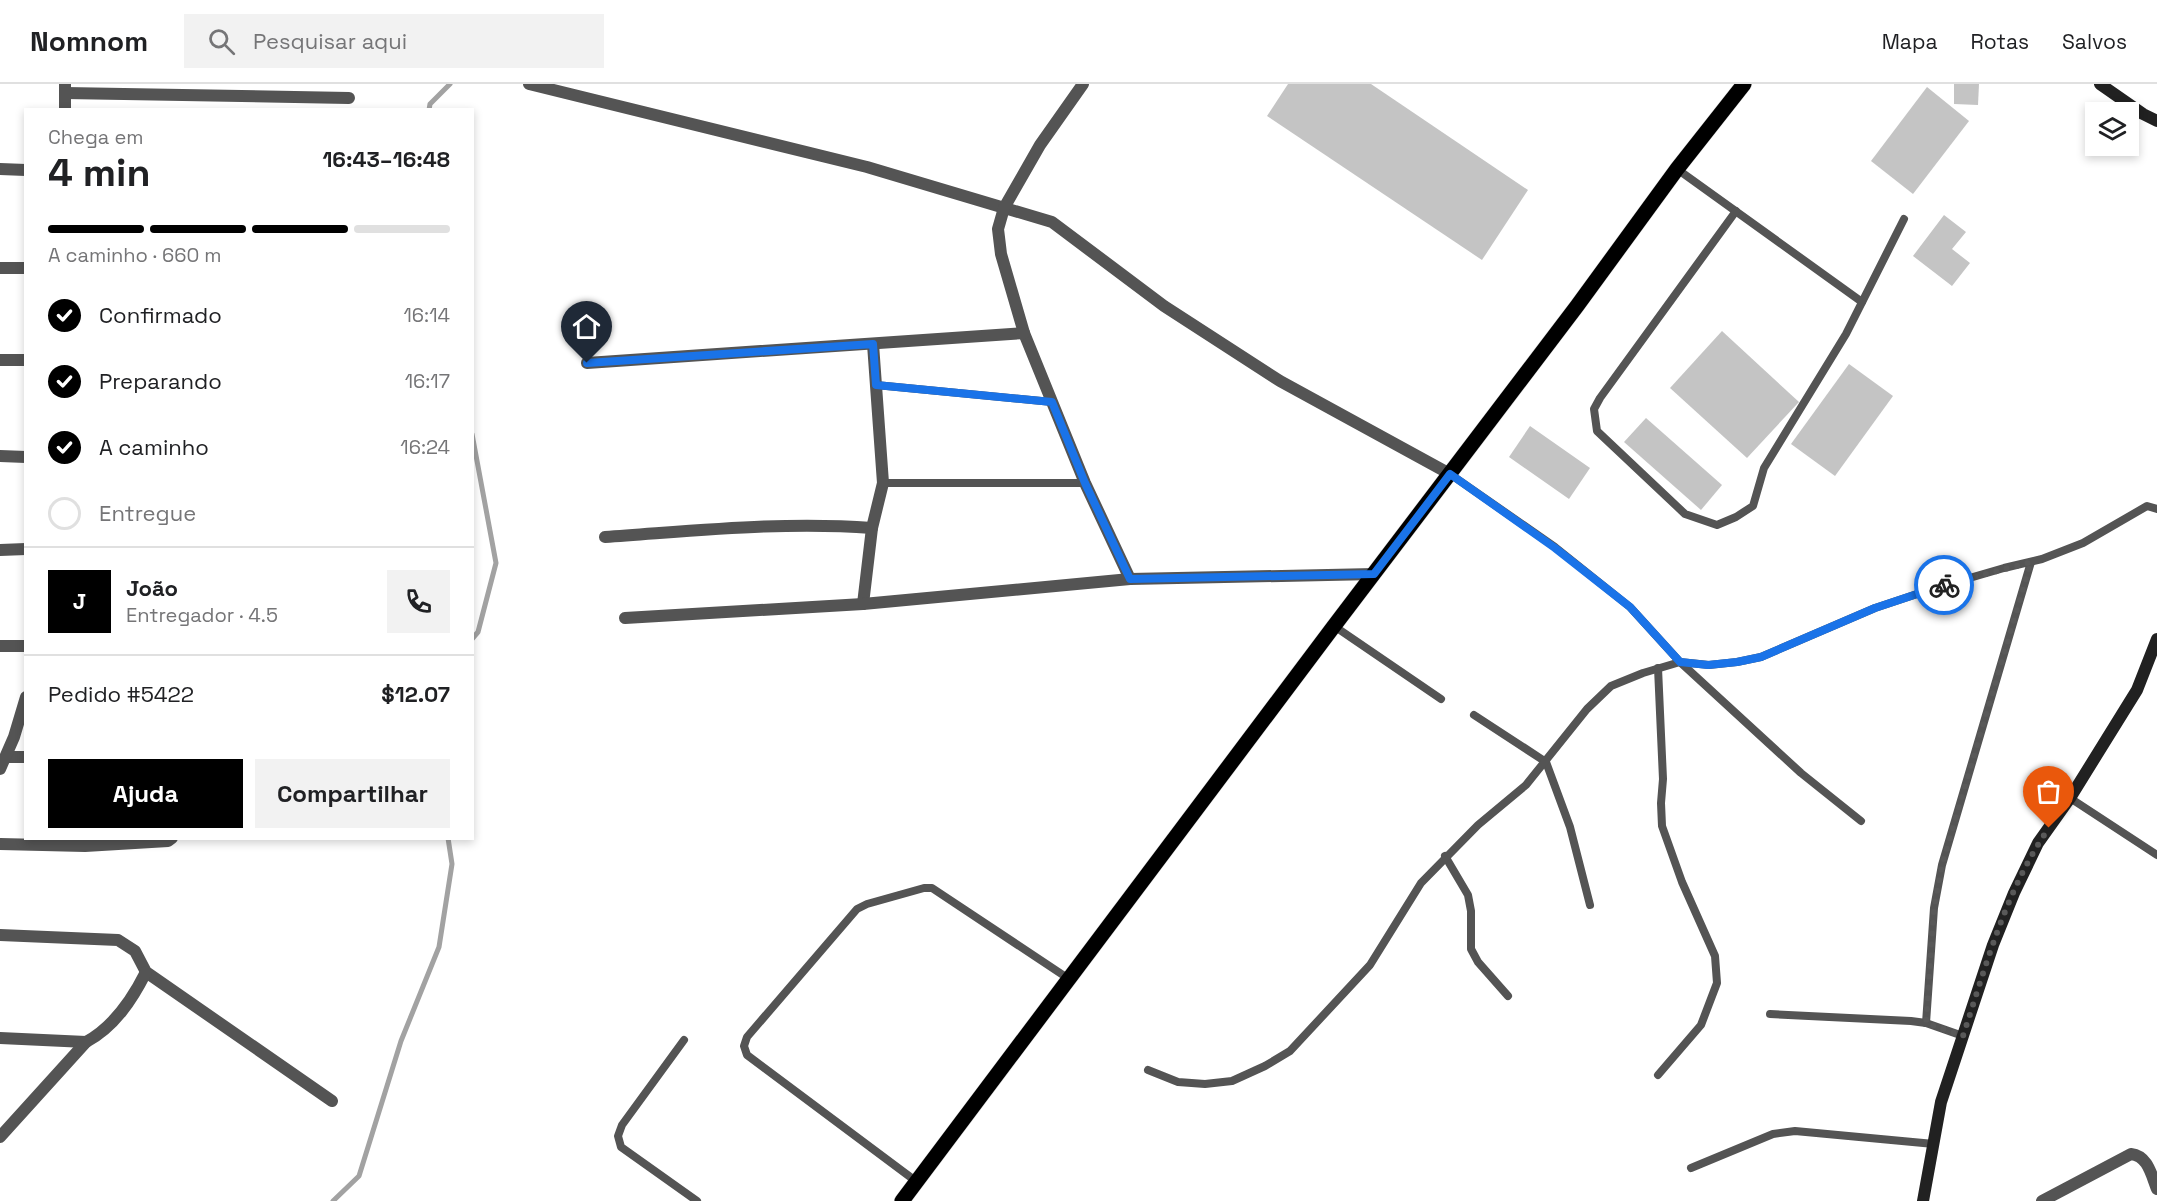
<!DOCTYPE html>
<html lang="pt">
<meta charset="utf-8">
<style>
body{margin:0;font-family:"Space Grotesk",sans-serif;background:#f2f2f2;color:#202124;height:100vh;display:flex;flex-direction:column;font-size:22px;white-space:nowrap}
*{box-sizing:border-box;margin:0}
p{font-size:20px;color:#757577}
.icon{flex:none;width:33px;height:33px;fill:none;stroke:currentColor;stroke-width:2;stroke-linecap:round;stroke-linejoin:round}
.map{position:relative;flex:1;overflow:hidden}
.side{position:absolute;left:24px;top:24px;width:450px;height:732px;display:flex;flex-direction:column;background:#fff;border-radius:0px;box-shadow:0 3px 9px #0003}
.side>*{flex:none}
.fabs{position:absolute;left:2085px;top:18px;display:grid;gap:12px}
.fabs a{display:grid;place-items:center;width:54px;height:54px;border-radius:0px;background:#fff;box-shadow:0 3px 9px #0003;font-size:30px}
.pin{position:absolute;display:grid;place-items:center;width:51px;height:51px;color:#fff;margin:-62px -26px;border-radius:50% 50% 50% 0;rotate:-45deg;box-shadow:0 0 6px #0007}
.pin .icon{rotate:45deg}
.courier{position:absolute;display:grid;place-items:center;width:60px;height:60px;margin:-30px;border:4px solid #1a73e8;border-radius:50%;background:#fff;color:#222;box-shadow:0 2px 8px #0007}
.overview em{font-style:normal;font-weight:800}
.overview div{display:flex;flex-direction:column-reverse}
.overview{display:flex;align-items:center;justify-content:space-between;height:102px;padding:0 24px}
h1{font-size:39px;font-weight:800;line-height:45px}
.bar{display:grid;grid-template-columns:repeat(4,1fr);gap:9px 6px;align-content:center;height:72px;padding:0 24px}
.bar i{height:8px;border-radius:4px;background:#e0e0e0}
.bar .active{background:#000}
.bar p{grid-column:span 4}
.line{display:flex;align-items:center;gap:15px;padding:0 24px;border-top:2px solid #e0e0e0}
.line div{flex:1}
.round{display:grid;place-items:center;flex:none;width:63px;height:63px;border-radius:0px;background:#f2f2f2}
ol{padding:0 24px;list-style:none}
li{display:flex;align-items:center;gap:18px;height:66px}
li p{margin-inline-start:auto}
li .icon{padding:6px;border-radius:50%;background:#000;color:#fff;stroke-width:4}
li:last-child{color:#757577}
li i{width:33px;height:33px;border:3px solid #e0e0e0;border-radius:50%}
.primary-button{display:flex;gap:12px;margin-top:auto;padding:12px 24px}
.primary-button a{flex:1;height:69px;border-radius:0px;background:#000;color:#fff;font-size:24px;font-weight:800;line-height:69px;text-align:center}
.primary-button a+a{background:#f2f2f2;color:#202124}
header{display:flex;align-items:center;gap:36px;box-sizing:border-box;height:84px;padding:0 30px;background:#fff;border-bottom:2px solid #e0e0e0}
header strong{font-size:28px}
nav{display:flex;gap:33px;margin-inline-start:auto;font-size:21px}
.search{width:420px;height:54px;background:#f2f2f2;display:flex;align-items:center;gap:15px;box-sizing:border-box;padding:0 21px;border-radius:0px;color:#757577;font-size:22px}
.map>svg:first-child{display:block}
.lines{fill:none;stroke-linecap:round;stroke-linejoin:round}
.stream{stroke:#a2a2a2;stroke-width:5}
.building{fill:#c4c4c4}
.primary-casing{stroke:#dbdbdb;stroke-width:16}
.lane{stroke:#545454;stroke-width:8}
.street{stroke:#545454;stroke-width:12}
.secondary{stroke:#212121;stroke-width:12}
.primary{stroke:#000;stroke-width:15}
.done{stroke:#595959;stroke-width:6;stroke-dasharray:0 10.8}
.route{stroke:#1a73e8;stroke-width:8}
</style>
<header>
<strong>Nomnom</strong>
<div class="search"><svg class="icon" aria-label="search" viewBox="0 0 24 24"><circle cx="10" cy="10" r="6"/><path d="M15 15l6 6"/></svg>Pesquisar aqui</div>
<nav><a>Mapa</a><a>Rotas</a><a>Salvos</a></nav>
</header>
<div class="map">
<svg width="2157" height="1117" viewBox="0 0 2157 1117">
<rect width="100%" height="100%" fill="#fff"/>
<g class="lines">
<g class="stream">
<polyline points="429,26 430,20 450,0"/>
<polyline points="472,350 496,479 478,548 472,555"/>
<polyline points="333,1117 359,1092 401,957 439,863 452,780 448,754"/>
</g>
</g>
<g class="building">
<polygon points="1288,0 1371,0 1528,106 1482,176 1267,32"/>
<polygon points="1954,0 1979,0 1978,21 1954,20"/>
<polygon points="1927,3 1969,37 1913,110 1871,77"/>
<polygon points="1944,131 1966,148 1952,165 1970,179 1952,202 1913,172"/>
<polygon points="1722,247 1799,318 1747,374 1670,304"/>
<polygon points="1849,280 1893,312 1835,392 1791,360"/>
<polygon points="1646,334 1722,401 1701,426 1624,358"/>
<polygon points="1530,342 1590,384 1569,415 1509,373"/>
</g>
<g class="lines">
<g class="primary-casing">
<polyline id="primary" points="902,1117 1334,542 1577,222 1677,85 1744,0"/>
</g>
<g class="lane">
<polyline points="1677,85 1862,218"/>
<polyline points="1736,127 1600,314 1594,325 1597,347 1685,430 1717,441 1736,433 1753,422 1764,384 1846,250 1904,135"/>
<polyline points="876,301 1052,318"/>
<polyline points="1450,390 1555,463 1630,523 1680,578 1801,689 1861,737"/>
<polyline points="883,399 1085,399"/>
<polyline points="1334,542 1441,615"/>
<polyline points="1658,584 1663,695 1661,719 1662,742 1682,798 1715,872 1717,899 1701,941 1658,991"/>
<polyline points="1474,631 1546,678 1570,743 1590,821"/>
<polyline points="2070,714 2157,771"/>
<polyline points="1445,772 1468,811 1471,827 1471,865 1478,878 1508,912"/>
<polyline points="1770,930 1911,937 1926,939 1963,952"/>
<polyline points="1926,939 1934,824 1942,781 2031,478"/>
<polyline points="684,956 622,1041 618,1052 621,1063 697,1117"/>
<polyline points="1148,986 1178,998 1205,1000 1232,997 1265,982 1290,967 1370,881 1421,799 1478,741 1526,701 1587,625 1611,602 1643,589 1680,578 1709,581 1737,578 1761,573 1875,524 1935,504 2004,484 2042,475 2083,459 2147,422 2157,425"/>
<polyline points="1691,1084 1773,1050 1795,1047 1934,1060"/>
<polyline points="917,1098 747,971 744,962 747,953 857,825 867,820 924,804 932,804 1069,895"/>
</g>
<g class="street">
<polyline points="529,0 867,83 1052,138 1164,222 1280,297 1450,390"/>
<polyline points="1083,0 1040,61 1004,124 998,145 1001,170 1024,249 1085,399 1130,495"/>
<polyline points="65,9 349,14"/>
<polyline points="65,26 65,0"/>
<polyline points="0,85 26,86"/>
<polyline points="0,184 26,184"/>
<polyline points="0,276 26,276"/>
<polyline points="587,279 1024,249"/>
<polyline points="0,372 26,373"/>
<path d="M605,453C694,447 783,437 872,444"/>
<polyline points="0,466 26,465"/>
<polyline points="863,520 872,444 883,399 873,260"/>
<polyline points="625,534 863,520 1130,495 1374,490"/>
<polyline points="0,562 26,562"/>
<polyline points="6,673 26,673"/>
<polyline points="0,685 14,653 26,613"/>
<polyline points="0,760 85,762 168,757 172,754"/>
<polyline points="0,851 118,856 135,867 146,888 332,1017"/>
<polyline points="0,954 86,958"/>
<path d="M0,1053L86,958C114,943 132,916 146,888"/>
<path d="M2042,1117L2131,1070C2148,1072 2151,1090 2157,1105"/>
</g>
<g class="secondary">
<polyline points="2100,0 2143,30 2157,37"/>
<polyline points="1923,1117 1941,1018 1993,861 2014,809 2038,759 2070,714 2137,606 2157,555"/>
</g>
<use href="#primary" class="primary"/>
</g>
<g class="lines">
<path class="done" d="M1944,501L2031,478L1942,781L1934,824L1926,939L1963,952C1986,882 2006,805 2049,744"/>
<polyline class="route" points="587,279 873,260 876,301 1052,318 1085,399 1130,495 1374,490 1450,390 1555,464 1630,523 1680,578 1708,581 1737,578 1761,573 1875,524 1944,501"/>
</g>
</svg>
<div class="fabs">
<a><svg class="icon" aria-label="layers" viewBox="0 0 24 24"><path d="M12 4l9 5-9 5-9-5zM3 14l9 5 9-5"/></svg></a>
</div>
<div class="pin" style="left:2049px;top:744px;background:#ea580c"><svg class="icon" aria-label="bag" viewBox="0 0 24 24"><path d="M5 8h14l-1 12H6zM9 8a3 3 0 0 1 6 0"/></svg></div>
<div class="pin" style="left:587px;top:279px;background:#1f2937"><svg class="icon" aria-label="home" viewBox="0 0 24 24"><path d="M3 11l9-7 9 7M6 9v11h12V9"/></svg></div>
<div class="courier" style="left:1944px;top:501px"><svg class="icon" aria-label="bike" viewBox="0 0 24 24"><circle cx="6" cy="16" r="4"/><circle cx="18" cy="16" r="4"/><path d="M6 16l4-8h5l3 8M10 8l3 8H6M13 5h3"/></svg></div>
<section class="side">
<div class="overview"><div><h1>4 min</h1><p>Chega em</p></div><em>16:43–16:48</em></div>
<div class="bar"><i class="active"></i><i class="active"></i><i class="active"></i><i></i><p>A caminho · 660 m</p></div>
<ol>
<li><svg class="icon" aria-label="check" viewBox="0 0 24 24"><path d="M5 12l5 5 9-10"/></svg>Confirmado<p>16:14</p></li>
<li><svg class="icon" aria-label="check" viewBox="0 0 24 24"><path d="M5 12l5 5 9-10"/></svg>Preparando<p>16:17</p></li>
<li><svg class="icon" aria-label="check" viewBox="0 0 24 24"><path d="M5 12l5 5 9-10"/></svg>A caminho<p>16:24</p></li>
<li><i></i>Entregue</li>
</ol>
<div class="line" style="height:108px"><b class="round" style="background:#000;color:#fff">J</b><div><b>João</b><p>Entregador · 4.5</p></div><a class="round"><svg class="icon" aria-label="phone" viewBox="0 0 24 24"><path d="M5 4h4l2 5-3 2q2 4 5 5l2-3 5 2v4C11 20 4 13 5 4z"/></svg></a></div>
<div class="line" style="height:78px"><div>Pedido #5422</div><b>$12.07</b></div>
<div class="primary-button"><a>Ajuda</a><a>Compartilhar</a></div>
</section>
</div>
